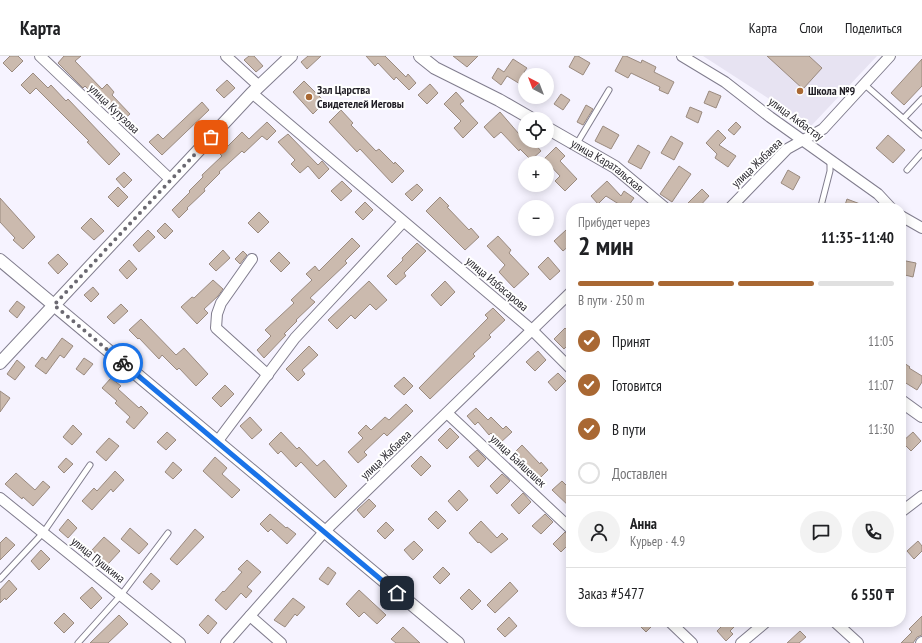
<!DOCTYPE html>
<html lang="ru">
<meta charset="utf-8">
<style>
body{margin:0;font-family:"PT Sans Narrow",sans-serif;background:#f2f2f2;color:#202124;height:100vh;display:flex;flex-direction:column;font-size:15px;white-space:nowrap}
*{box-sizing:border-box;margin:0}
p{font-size:13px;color:#757577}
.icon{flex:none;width:22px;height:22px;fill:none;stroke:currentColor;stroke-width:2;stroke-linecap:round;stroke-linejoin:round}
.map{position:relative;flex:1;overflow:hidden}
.panel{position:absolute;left:566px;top:147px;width:340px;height:424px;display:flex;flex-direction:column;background:#fff;border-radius:16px;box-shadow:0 2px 10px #0003}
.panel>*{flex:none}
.needle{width:26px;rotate:318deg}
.controls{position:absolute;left:518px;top:12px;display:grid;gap:8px}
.controls a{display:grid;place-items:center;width:36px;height:36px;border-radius:50%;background:#fff;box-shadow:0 2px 10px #0003;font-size:20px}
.pin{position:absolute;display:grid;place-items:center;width:34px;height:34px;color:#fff;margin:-17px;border-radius:8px;box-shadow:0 2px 6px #0006}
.courier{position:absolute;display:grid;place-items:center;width:40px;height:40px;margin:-20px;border:3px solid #1a73e8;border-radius:50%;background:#fff;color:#222;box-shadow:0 1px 5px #0007}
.overview em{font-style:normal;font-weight:600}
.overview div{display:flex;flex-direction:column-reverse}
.overview{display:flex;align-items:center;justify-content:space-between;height:68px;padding:0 12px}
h1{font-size:26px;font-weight:600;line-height:30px}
.bar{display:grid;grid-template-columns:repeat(4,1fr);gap:6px 4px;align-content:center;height:48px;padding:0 12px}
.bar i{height:5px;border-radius:3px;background:#e0e0e0}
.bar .active{background:#a96833}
.bar p{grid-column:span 4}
.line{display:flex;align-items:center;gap:10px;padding:0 12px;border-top:1px solid #e0e0e0}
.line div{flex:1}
.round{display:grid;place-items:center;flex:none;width:42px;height:42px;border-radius:21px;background:#f2f2f2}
ol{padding:0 12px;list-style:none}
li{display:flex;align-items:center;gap:12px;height:44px}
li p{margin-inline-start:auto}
li .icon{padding:4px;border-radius:50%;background:#a96833;color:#fff;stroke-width:4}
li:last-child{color:#757577}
li i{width:22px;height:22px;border:2px solid #e0e0e0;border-radius:50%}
header{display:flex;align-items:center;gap:24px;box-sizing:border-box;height:56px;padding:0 20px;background:#fff;border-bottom:1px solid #e0e0e0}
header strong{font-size:19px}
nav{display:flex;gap:22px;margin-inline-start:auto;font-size:14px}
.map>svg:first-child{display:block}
.built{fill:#e7e3f2}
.building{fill:#cbbaae;stroke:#9a8a7f}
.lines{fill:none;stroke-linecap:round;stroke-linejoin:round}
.service-casing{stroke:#817d8e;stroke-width:7}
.minor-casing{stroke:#817d8e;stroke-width:12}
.tertiary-casing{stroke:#817d8e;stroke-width:14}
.service{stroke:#fff;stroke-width:5}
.minor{stroke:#fff;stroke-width:10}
.tertiary{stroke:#fff;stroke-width:12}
.done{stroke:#6b6971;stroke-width:4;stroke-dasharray:0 7.2}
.route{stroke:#1a73e8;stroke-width:5}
.poi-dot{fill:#a96833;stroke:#fff;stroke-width:1.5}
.labels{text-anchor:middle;stroke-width:4;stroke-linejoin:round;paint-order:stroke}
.poi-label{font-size:12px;font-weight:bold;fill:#201e25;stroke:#fff;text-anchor:start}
.street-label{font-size:12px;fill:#201e25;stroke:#fff}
</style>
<header>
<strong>Карта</strong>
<nav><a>Карта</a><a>Слои</a><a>Поделиться</a></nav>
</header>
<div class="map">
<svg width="922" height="587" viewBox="0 0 922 587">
<rect width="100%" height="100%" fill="#f6f3ff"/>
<polygon class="built" points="703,0 877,0 811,70"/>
<g class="building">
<polygon points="10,0 18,0 23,5 12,16 3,7"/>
<polygon points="64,0 81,0 75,5 102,33 107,28 114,36 112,39 130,58 121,66 85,30 83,32 58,7"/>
<polygon points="249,0 254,0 263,10 256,16 244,4"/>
<polygon points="308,0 321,0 307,13 301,6"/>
<polygon points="366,0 385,0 406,21 408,18 416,27 409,34 396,21 394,24 378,7 375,10"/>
<polygon points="453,0 478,0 467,11"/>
<polygon points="575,0 578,0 590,7 583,19 569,11"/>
<polygon points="623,0 626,0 641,7 642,4 656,11 654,16 674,26 668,38 659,34 660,31 631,17 628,22 615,15"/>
<polygon points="767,0 809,0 822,12 803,33"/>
<polygon points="513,3 527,12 524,16 525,17 525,31 507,20 501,29 492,22 498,12 504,16"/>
<polygon points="922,3 922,30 904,49 891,37"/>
<polygon points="33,17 48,32 51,29 66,45 68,43 120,98 109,109 87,86 89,85 36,32 30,38 21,29"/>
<polygon points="227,24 235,32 224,42 216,34"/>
<polygon points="304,25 325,46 313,58 293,36"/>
<polygon points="430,28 438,37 427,48 418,39"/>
<polygon points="709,35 721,40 716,52 704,47"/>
<polygon points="456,36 464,45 460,48 478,67 463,82 454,72 461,65 444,48"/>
<polygon points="561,38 570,44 563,54 554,48"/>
<polygon points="202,46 209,54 162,99 149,86 158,78 163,83"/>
<polygon points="586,49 593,53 583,69 577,66"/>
<polygon points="690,51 702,56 698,67 686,61"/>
<polygon points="341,54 353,67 351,69 376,95 379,93 394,108 395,106 404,115 392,127 360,93 357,96 329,66"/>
<polygon points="500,56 525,85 531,90 534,87 541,95 531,104 520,93 519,95 501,76 494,82 484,71"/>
<polygon points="267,66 276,75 267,84 262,80 244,97 242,95 219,116 220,117 204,133 205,135 187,152 188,153 179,162 172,154 190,136 189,135 203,121 202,119 222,100 220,98 242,76 249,83"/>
<polygon points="736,66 741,71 734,79 728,74"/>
<polygon points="603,70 619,79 611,93 595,85"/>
<polygon points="718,74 726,82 719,89 736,100 728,111 715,102 717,98 706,87"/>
<polygon points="288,78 318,109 322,105 329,113 319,123 308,110 300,117 291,108 295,104 278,86"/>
<polygon points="888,79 905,94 893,107 876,92"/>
<polygon points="671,80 683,87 674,104 661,97"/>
<polygon points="638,89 650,96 641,113 628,106"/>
<polygon points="556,91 565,100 560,105 577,123 565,135 555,125 560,120 544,103"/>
<polygon points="679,110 691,118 672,146 660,138"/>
<polygon points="788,114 800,121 793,134 781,127"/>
<polygon points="124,116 132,124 124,132 116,123"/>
<polygon points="342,125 352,135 341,145 331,135"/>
<polygon points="607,125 621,140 624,135 634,142 629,149 632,152 625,152 606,140 598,148 591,140"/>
<polygon points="417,128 423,134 412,145 405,138"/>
<polygon points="118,131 128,141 118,151 108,141"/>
<polygon points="702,133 709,140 698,152 693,152 688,147"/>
<polygon points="440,141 449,150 447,151 469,174 471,172 479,181 465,194 426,155"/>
<polygon points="0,142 35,181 23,193 13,184 15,182 0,166"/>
<polygon points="847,143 868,151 868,152 844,152"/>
<polygon points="365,146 373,154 363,164 355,156"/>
<polygon points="259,156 269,166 258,177 248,167"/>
<polygon points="91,162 104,175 94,184 81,172"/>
<polygon points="165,167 173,175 165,183 157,175"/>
<polygon points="148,174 155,181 139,196 133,189"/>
<polygon points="566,174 571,179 571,188 563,195 554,185"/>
<polygon points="498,180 511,194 509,197 529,218 514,232 499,216 505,209 487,190"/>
<polygon points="352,182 360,190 345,205 347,207 310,242 315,246 296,264 297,265 284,278 286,279 264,302 257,294 271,280 265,274 294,247 291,244 312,224 306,218 315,210 319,215"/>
<polygon points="417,187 426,195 404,217 406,220 396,229 387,220 403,204 402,202"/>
<polygon points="223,194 230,202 216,215 209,208"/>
<polygon points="243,195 247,199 240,208 235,203"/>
<polygon points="279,196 290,207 281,216 270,205"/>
<polygon points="58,198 68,208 58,218 48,207"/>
<polygon points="548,201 560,215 550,224 538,211"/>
<polygon points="129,204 137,213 127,223 119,214"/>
<polygon points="901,204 916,207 913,221 901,218"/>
<polygon points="213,224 223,233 218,240 204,253 208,257 197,268 181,251 192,241 194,242"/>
<polygon points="369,225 387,244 376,254 370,248 355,263 351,259 337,273 328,264"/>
<polygon points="445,225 455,236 441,250 431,239"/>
<polygon points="93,231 99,238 91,246 84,239"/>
<polygon points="17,245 25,251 17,262 9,255"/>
<polygon points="121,248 128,255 114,268 107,261"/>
<polygon points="493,252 505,264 489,279 491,281 473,298 475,300 430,343 419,332 488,262 485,259"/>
<polygon points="141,263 176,299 184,292 208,318 196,330 179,312 177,314 162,299 159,303 139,282 138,283 129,274"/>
<polygon points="565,272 571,278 571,286 564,293 554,283"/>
<polygon points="62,282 73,290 64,302 60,299 46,318 35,310 42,301 46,304"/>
<polygon points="309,290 318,299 302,314 305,318 298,325 286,313"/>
<polygon points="538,295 546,304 535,315 526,306"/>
<polygon points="84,302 93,308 84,319 76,313"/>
<polygon points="17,304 25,311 15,324 7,318"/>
<polygon points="901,305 910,311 909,312 922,320 922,326 917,334 901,324"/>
<polygon points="558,317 566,325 556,335 548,326"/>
<polygon points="404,321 413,330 404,339 394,330"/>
<polygon points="111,322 121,330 118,333 139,352 141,350 148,357 134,373 126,366 130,361 115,347 117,345 102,332"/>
<polygon points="225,329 234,338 221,351 212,342"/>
<polygon points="0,335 10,342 0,356"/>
<polygon points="406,348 413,355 387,380 384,377 364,396 367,399 358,407 348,396 363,382 358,377 366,369 371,374 385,361 389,364"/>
<polygon points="476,352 488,364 491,361 503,373 506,370 512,376 500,387 491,377 489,379 478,366 475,369 467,360"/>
<polygon points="250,361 262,374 252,383 240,370"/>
<polygon points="73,369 82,378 72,389 63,381"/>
<polygon points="450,372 459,381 447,393 438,384"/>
<polygon points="167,376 176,384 166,394 157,386"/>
<polygon points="281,376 297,393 299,391 317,410 324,404 347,430 335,442 301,406 296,411 281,395 278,398 269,388"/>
<polygon points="913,376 921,385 911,395 902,386"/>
<polygon points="109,382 119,390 106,405 96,396"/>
<polygon points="522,389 540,408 541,406 548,414 539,423 515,396"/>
<polygon points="477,394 486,403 478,411 469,401"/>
<polygon points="421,400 431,410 421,420 411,410"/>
<polygon points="215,401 227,412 222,418 240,434 232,442 203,415"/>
<polygon points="66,402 73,408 64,417 58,411"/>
<polygon points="173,406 182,414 173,423 165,416"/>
<polygon points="115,415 124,424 113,436 111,433 92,454 82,445 94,432 97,435"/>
<polygon points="16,417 35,434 43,425 50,431 33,450 23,441 22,443 5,428"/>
<polygon points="502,418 510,425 497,438 490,430"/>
<polygon points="562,425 571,434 571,452 552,434"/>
<polygon points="459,434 468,444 457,455 448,445"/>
<polygon points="523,437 531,446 519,458 511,449"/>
<polygon points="369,443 376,450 364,462 357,454"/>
<polygon points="436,455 446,465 438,473 428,463"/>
<polygon points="270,458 286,472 287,471 296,478 287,488 271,473 268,476 260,468"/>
<polygon points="545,458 553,466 541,478 532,470"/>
<polygon points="68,463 77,472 68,482 59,474"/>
<polygon points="481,465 497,482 502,477 508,483 491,497 479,486 478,487 469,477"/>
<polygon points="386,466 394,474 385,483 377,475"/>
<polygon points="130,472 148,488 139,498 121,483"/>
<polygon points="195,473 204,481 177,509 170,503"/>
<polygon points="565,476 571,483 571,486 561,496 553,488"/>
<polygon points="6,481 15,489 0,504 0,487"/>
<polygon points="104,481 120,495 108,508 92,494"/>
<polygon points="414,485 423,494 413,504 404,494"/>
<polygon points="918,485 922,490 922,495 914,503 907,495"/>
<polygon points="41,494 50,503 39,514 31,505"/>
<polygon points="247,504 261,516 247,531 252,535 246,542 241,537 226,554 215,544 223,535 224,536 242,516 238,513"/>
<polygon points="328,511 336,517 328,529 319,523"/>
<polygon points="443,511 450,518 440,528 433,521"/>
<polygon points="151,517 160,525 152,534 143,526"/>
<polygon points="9,524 17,533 6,544 5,542 0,547 0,534"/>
<polygon points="510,526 518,535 495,557 487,549"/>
<polygon points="92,531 102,542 91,553 80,542"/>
<polygon points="469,533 481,545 472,554 460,542"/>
<polygon points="359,534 386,559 377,568 364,556 359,561 346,548"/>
<polygon points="293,542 305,551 297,560 295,558 285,571 274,564"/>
<polygon points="64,557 74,567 64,577 54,567"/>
<polygon points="119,559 128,568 108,587 90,587"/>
<polygon points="208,559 217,567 208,578 199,569"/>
<polygon points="922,560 922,579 917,581 913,587 901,587 912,576 909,573"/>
<polygon points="509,561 517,570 505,581 497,573"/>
<polygon points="636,566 656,566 646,576"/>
<polygon points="726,566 739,566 730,575 733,578 726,585 717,575"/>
<polygon points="403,571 420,587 396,587 391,583"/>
<polygon points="800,575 806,581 799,587 787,587"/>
</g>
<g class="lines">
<g class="service-casing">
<g id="service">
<polyline points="864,28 922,79"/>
<polyline points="904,62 922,43"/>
<polyline points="576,89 609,34"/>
<polyline points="907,114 922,97"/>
<polyline points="821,150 830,115 830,105"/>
<polyline points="0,523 43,477 90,409"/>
<polyline points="78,587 121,539 168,477"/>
</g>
</g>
<g class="minor-casing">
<g id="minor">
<polyline points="40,0 171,124"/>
<polyline points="226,0 259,30"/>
<polyline points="682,0 725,26 770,61 878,138 891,152"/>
<polyline points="252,37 532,274 571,313"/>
<polyline points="730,152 787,93 823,73 890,0"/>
<polyline points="901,160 922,172"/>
<polyline points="252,203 221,247 217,258 216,272 268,319"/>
<polyline points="447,357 571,473"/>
<polyline points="217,386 295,282 403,166"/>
<polyline points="0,442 180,587"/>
<polyline points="901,456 922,440"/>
<polyline points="250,560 281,587"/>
<polyline points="670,566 692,587"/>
<polyline points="835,566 858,587"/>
<polyline points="226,587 324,476 571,236"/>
<polyline points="741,587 766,566"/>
<polyline points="921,587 922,586"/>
</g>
</g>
<g class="tertiary-casing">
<g id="tertiary">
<polyline points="420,0 435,12 499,44 532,63"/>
<path id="s1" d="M547,72L615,111L664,152"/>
<polyline points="0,204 458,587"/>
<polyline points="0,307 252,37 291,0"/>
<polyline points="901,345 922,360"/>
</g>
</g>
<use href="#service" class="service"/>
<use href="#minor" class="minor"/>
<use href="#tertiary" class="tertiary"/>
</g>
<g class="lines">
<polyline class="done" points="123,307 54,249 211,81"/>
<polyline class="route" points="123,307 397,537"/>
</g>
<g class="poi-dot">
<circle cx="800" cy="35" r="4"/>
<circle cx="309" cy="41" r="4"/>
</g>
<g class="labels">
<g class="poi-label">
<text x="317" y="38">Зал Царства<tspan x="317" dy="14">Свидетелей Иеговы</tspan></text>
<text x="808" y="39">Школа №9</text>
</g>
<g class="street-label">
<text transform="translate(114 53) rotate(44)" y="4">улица Кутузова</text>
<text transform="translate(796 63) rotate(36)" y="4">улица Акбастау</text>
<text transform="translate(757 107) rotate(-44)" y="4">улица Жабаева</text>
<text dy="4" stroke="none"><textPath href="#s1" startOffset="71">улица Каратальская</textPath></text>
<text transform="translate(497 228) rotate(40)" y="4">улица Избасарова</text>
<text transform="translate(386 399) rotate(-44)" y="4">улица Жабаева</text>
<text transform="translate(518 405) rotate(43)" y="4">улица Байшешек</text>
<text transform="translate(98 504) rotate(39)" y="4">улица Пушкина</text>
</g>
</g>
</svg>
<div class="controls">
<a><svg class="needle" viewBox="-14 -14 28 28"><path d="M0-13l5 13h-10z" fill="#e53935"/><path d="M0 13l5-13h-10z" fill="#757577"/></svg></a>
<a><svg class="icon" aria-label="locate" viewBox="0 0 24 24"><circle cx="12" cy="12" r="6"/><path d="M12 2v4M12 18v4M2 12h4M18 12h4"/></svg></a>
<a>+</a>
<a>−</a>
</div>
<div class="pin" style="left:211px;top:81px;background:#ea580c"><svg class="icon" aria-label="bag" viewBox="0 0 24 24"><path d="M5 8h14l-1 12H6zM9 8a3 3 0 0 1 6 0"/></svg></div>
<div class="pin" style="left:397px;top:537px;background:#1f2937"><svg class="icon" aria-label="home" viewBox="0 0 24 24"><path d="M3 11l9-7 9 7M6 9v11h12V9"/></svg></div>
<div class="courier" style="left:123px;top:307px"><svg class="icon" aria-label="bike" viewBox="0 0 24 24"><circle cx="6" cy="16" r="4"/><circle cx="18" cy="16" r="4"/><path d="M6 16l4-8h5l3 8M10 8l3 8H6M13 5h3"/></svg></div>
<section class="panel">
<div class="overview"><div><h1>2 мин</h1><p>Прибудет через</p></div><em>11:35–11:40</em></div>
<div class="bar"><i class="active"></i><i class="active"></i><i class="active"></i><i></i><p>В пути · 250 m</p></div>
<ol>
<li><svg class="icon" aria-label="check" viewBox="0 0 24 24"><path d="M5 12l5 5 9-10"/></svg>Принят<p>11:05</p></li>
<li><svg class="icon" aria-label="check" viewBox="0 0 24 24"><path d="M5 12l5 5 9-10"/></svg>Готовится<p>11:07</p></li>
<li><svg class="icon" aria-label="check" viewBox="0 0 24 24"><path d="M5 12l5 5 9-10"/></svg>В пути<p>11:30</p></li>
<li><i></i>Доставлен</li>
</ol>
<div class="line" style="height:72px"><a class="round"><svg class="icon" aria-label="person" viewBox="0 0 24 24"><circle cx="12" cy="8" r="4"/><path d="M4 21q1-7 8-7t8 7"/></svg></a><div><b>Анна</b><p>Курьер · 4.9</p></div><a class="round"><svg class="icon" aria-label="chat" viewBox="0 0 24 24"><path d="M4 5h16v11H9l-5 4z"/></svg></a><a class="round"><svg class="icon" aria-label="phone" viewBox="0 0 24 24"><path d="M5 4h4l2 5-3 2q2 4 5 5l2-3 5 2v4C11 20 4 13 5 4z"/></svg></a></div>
<div class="line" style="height:52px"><div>Заказ #5477</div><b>6 550 ₸</b></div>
</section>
</div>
